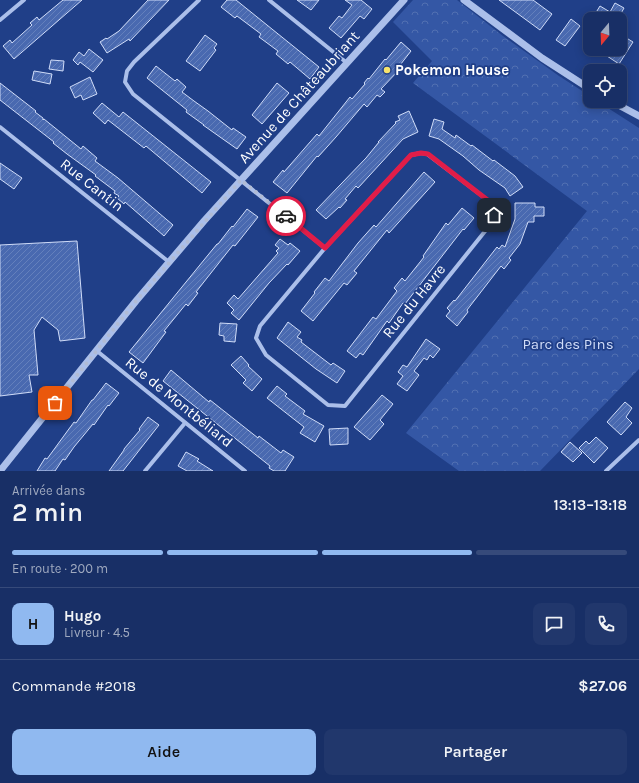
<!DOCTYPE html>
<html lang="fr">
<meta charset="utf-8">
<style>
body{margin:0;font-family:Karla,sans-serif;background:#21376c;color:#f1f3f6;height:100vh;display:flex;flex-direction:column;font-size:15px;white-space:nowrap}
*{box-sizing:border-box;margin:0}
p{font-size:13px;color:#9fa9bf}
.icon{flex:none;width:22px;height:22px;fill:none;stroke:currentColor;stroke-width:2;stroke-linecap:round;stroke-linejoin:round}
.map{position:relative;height:471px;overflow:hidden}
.details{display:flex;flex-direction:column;background:#182f66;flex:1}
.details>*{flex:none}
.needle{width:26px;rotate:199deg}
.controls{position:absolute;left:583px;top:12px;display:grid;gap:8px}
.controls a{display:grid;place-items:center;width:44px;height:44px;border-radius:8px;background:#182f66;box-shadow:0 2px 10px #0003,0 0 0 1px #364a7a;font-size:20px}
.pin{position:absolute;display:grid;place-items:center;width:34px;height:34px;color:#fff;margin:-17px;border-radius:8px;box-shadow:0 2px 6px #0006}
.courier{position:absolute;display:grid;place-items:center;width:40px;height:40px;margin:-20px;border:3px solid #e11d48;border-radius:50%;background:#fff;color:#222;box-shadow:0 1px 5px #0007}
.headline em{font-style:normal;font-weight:600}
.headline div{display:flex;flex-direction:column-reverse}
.headline{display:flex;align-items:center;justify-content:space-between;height:68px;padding:0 12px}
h1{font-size:26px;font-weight:600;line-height:30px}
.bar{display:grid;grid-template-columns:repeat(4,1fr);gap:6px 4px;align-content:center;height:48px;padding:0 12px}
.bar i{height:5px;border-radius:3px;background:#364a7a}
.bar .selected{background:#90b9f0}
.bar p{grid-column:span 4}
.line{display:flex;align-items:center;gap:10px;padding:0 12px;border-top:1px solid #364a7a}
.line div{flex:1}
.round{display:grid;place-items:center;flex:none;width:42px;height:42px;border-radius:8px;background:#21376c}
.cta{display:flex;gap:8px;margin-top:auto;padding:8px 12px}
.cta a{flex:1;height:46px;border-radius:8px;background:#90b9f0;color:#111;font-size:16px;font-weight:600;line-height:46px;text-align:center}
.cta a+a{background:#21376c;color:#f1f3f6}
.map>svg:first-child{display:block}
.park{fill:url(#park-crowns)}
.building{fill:url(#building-hatch);stroke:#d0dcf8}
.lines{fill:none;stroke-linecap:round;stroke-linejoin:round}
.minor{stroke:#abbfea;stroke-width:4}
.tertiary{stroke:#abbfea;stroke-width:7}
.done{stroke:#b1bcd5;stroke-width:4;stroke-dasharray:0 7.2}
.route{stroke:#e11d48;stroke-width:5}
.poi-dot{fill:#f7e36c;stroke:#203f88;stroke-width:1.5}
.labels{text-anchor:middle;stroke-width:3.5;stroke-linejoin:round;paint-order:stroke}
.poi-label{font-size:15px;font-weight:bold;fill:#fff;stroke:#203f88;text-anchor:start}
.street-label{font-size:15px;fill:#fff;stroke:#203f88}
.park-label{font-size:15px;fill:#d0dcf8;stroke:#203f88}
</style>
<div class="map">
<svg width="639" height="471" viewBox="0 0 639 471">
<defs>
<pattern id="park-crowns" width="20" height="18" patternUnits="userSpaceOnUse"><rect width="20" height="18" fill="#3457a5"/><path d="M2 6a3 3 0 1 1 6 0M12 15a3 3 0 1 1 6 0" fill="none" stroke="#5270b2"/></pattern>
<pattern id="building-hatch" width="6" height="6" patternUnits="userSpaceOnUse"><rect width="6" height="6" fill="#4969b0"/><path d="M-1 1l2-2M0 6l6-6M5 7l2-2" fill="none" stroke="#6480bc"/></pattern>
</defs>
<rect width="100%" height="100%" fill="#203f88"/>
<polygon class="park" points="413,0 457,0 503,36 559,76 590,96 590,101 597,101 639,128 639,369 540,471 459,471 406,433 587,211 413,83 432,61 393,22"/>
<g class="building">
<polygon points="63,0 82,0 14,59 3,46 10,40 12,43 32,25 30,23 37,17 39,20"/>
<polygon points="148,0 169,0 130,41 129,39 107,53 100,42 106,38 107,39 119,31"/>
<polygon points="227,0 236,0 319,67 310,79 290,62 288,64 276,54 278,51 259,37 261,34 237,16 235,18 221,7"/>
<polygon points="297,0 319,0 311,10"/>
<polygon points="345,0 361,0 372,9 364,19 360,16 341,38 329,28 339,16 342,18 352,5"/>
<polygon points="499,0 533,0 552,14 540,30"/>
<polygon points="615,3 624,8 619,17 621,19 592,19 600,6 610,12"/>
<polygon points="571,19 580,26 565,46 556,40"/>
<polygon points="620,34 633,42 619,64 607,56 612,49 620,49"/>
<polygon points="205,35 217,44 214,48 216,50 200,71 186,61"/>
<polygon points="401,42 411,51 397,69 398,71 381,89 385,92 380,97 377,95 367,107 364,104 336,137 318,157 317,156 287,193 273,182 283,170 284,172 317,134 319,136 350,97 352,99 365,84 364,83 368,78 369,79 385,59 386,60"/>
<polygon points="89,49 103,60 93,72 80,62 78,65 73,60 79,52 84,56"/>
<polygon points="51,60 64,61 63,71 49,69"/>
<polygon points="156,66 175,81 177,79 186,87 182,92 194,101 208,111 232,130 233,128 246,137 237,149 203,125 204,125 186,112 187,110 147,78"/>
<polygon points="34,71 52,74 50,84 32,80"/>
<polygon points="90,77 97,94 83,100 81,95 75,98 70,87"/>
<polygon points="0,83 36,111 35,112 43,118 43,120 44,119 81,149 83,146 97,158 95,161 118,178 173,225 164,236 125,202 124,204 117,198 119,196 114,193 115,191 95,176 96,175 67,154 53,143 54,142 0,100"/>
<polygon points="277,83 289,93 262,124 252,115"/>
<polygon points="102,103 119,117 123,112 211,182 202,193 146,146 144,148 108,120 105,124 93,113"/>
<polygon points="409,111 418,132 403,139 358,188 356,186 345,199 347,200 340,208 339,207 326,219 316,210 366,158 379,142 378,142 396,123 395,122 400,120 398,116"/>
<polygon points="434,119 444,122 442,129 455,138 456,135 471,146 472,145 493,161 494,160 515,176 523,187 510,196 505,188 479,170 463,156 439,139 429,136"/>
<polygon points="0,163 22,178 14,189 0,179"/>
<polygon points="424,172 435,182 389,233 387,230 354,271 357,273 347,285 344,283 313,321 301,311 315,293 314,292 325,278 329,281 358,243 374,225 376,227"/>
<polygon points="515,203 535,203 535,207 544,207 544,216 534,216 534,222 528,222 520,244 509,258 511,260 504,269 501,266 467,310 468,312 457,326 446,316 450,311 447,308 454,300 455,301 497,247 499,249 502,245 505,247 515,219"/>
<polygon points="462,208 474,218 464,230 463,229 405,304 403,303 389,323 387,321 363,355 360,353 356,358 347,351 373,317 376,319 397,291 394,288 402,278 405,281 424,257 423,256 446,223 448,225"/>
<polygon points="247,209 258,217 235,246 233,245 196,292 198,293 188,306 186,304 164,331 166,332 143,363 129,352 217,244 218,244 232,226 233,227"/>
<polygon points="280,239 288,245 290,243 300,251 288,265 287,264 269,283 239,320 231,313 234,310 227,303 234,295 238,299 278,253 276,251 279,248 275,245"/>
<polygon points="77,241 85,338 60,341 58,330 42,317 34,330 38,375 29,375 32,392 0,396 0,245"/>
<polygon points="288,322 301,332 297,337 302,340 301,342 331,365 333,363 345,371 337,383 316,369 277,338"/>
<polygon points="220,323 237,324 235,342 224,341 224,336 219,335"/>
<polygon points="426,339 440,349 433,358 430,355 427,360 424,358 414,371 419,375 407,391 397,384 403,376 398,372 403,365 407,367"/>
<polygon points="241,356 249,365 248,366 262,379 252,391 243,383 246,380 231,365"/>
<polygon points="171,370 209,402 210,400 258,438 259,436 281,453 283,450 294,457 285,471 274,471 269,468 270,466 163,381"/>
<polygon points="106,383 119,393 109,406 108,405 94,425 93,424 74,447 65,460 63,459 55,471 37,471 45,458 47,459 74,422 76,423 92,400 93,400"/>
<polygon points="277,386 287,394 285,396 305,411 303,414 324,426 315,442 300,433 304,427 267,398"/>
<polygon points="382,395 393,404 380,420 384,424 370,440 354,427"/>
<polygon points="625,402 632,408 626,417 632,423 621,435 607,422"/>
<polygon points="148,417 159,425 123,471 109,471 124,450 124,449 140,430 139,429"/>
<polygon points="348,428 348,444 330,445 329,429"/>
<polygon points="596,437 608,448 594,463 579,448 586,441 589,444"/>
<polygon points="570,442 582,453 573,462 561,452"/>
<polygon points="186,452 199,459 197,461 213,471 187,471 178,466"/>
</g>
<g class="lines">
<g class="minor">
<polyline points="199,0 134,62 127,71 125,82 133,94 325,248 411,155 421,153 427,154 494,205 494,215 490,225 345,406 328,405 266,355 256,338 260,326 325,248"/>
<polyline points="269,0 347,63"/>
<polyline points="0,20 24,0"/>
<polyline points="0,127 169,262"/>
<polyline points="97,351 245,471"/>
<polyline points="145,471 185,423"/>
<polyline points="606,471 639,440"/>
</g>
<g class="tertiary">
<polyline points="464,0 542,58 590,89"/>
<polyline points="611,101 639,116"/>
<polyline points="0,471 136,301 204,221 404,0"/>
</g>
</g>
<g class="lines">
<polyline class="done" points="55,403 136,301 241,180 286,216"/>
<polyline class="route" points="286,216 325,248 411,155 421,153 428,154 494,205 494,215"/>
</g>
<circle class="poi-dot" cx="387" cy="70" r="4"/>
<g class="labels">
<g class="poi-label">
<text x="395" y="75">Pokemon House</text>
</g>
<g class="street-label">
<text transform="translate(299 97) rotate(-48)" y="5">Avenue de Châteaubriant</text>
<text transform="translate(92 185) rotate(38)" y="5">Rue Cantin</text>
<text transform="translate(414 301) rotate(-51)" y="5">Rue du Havre</text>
<text transform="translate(179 402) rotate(39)" y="5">Rue de Montbéliard</text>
</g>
<g class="park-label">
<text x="568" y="349">Parc des Pins</text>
</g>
</g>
</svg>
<div class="controls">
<a><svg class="needle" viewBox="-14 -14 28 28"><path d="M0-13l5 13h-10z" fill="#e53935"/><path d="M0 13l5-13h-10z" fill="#9fa9bf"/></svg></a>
<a><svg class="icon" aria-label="locate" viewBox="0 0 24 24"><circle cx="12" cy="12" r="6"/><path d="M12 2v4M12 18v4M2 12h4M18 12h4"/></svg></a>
</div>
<div class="pin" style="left:55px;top:403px;background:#ea580c"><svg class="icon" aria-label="bag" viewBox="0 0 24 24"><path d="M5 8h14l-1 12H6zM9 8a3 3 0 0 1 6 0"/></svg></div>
<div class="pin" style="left:494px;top:215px;background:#1f2937"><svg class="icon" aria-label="home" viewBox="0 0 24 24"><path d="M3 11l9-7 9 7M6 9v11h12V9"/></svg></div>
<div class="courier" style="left:286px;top:216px"><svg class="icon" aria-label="car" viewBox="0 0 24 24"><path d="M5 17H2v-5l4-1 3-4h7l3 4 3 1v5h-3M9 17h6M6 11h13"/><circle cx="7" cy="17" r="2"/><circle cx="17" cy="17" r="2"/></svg></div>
</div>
<section class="details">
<div class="headline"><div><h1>2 min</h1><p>Arrivée dans</p></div><em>13:13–13:18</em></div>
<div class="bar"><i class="selected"></i><i class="selected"></i><i class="selected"></i><i></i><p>En route · 200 m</p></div>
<div class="line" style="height:72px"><b class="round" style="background:#90b9f0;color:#111">H</b><div><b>Hugo</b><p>Livreur · 4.5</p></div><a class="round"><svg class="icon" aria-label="chat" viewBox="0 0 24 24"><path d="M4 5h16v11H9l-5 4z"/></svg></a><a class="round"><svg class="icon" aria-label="phone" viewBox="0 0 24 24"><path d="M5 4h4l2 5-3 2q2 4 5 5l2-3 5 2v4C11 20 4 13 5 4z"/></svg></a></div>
<div class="line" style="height:52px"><div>Commande #2018</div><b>$27.06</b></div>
<div class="cta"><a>Aide</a><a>Partager</a></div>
</section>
